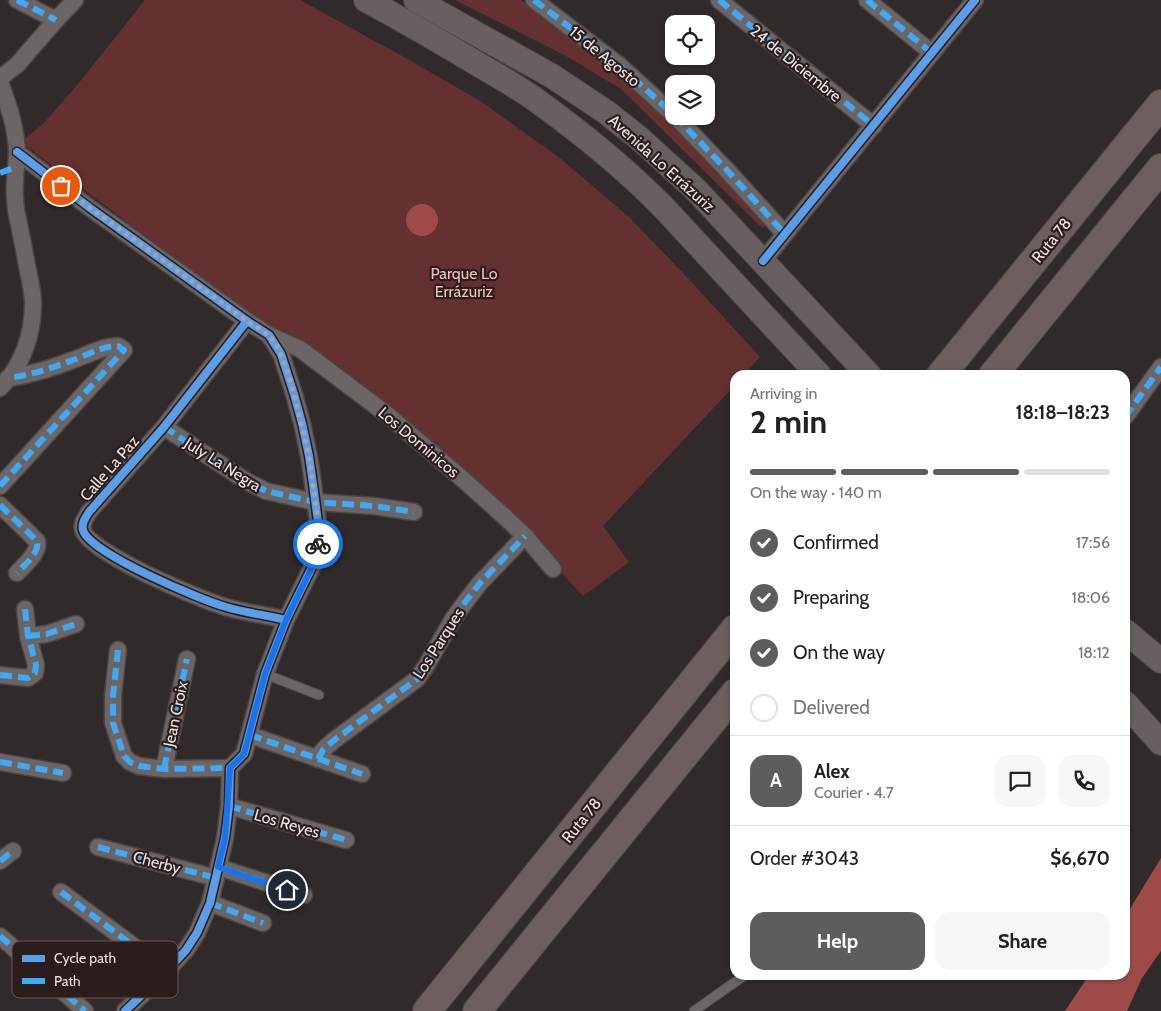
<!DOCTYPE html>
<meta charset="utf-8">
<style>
body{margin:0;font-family:Cabin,sans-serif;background:#f6f6f6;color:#202124;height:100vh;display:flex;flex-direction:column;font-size:19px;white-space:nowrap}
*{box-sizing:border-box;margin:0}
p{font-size:16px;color:#757577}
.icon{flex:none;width:28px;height:28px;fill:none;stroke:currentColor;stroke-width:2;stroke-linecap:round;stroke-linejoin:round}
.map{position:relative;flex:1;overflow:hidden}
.side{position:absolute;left:730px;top:370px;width:400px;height:610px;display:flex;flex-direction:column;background:#fff;border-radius:15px;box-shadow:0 1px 4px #0004}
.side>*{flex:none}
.controls{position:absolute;left:665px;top:15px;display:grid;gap:10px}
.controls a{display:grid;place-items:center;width:50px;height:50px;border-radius:10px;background:#fff;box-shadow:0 1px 4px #0004;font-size:25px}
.pin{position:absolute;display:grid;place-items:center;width:42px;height:42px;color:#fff;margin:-21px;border:2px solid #fff;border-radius:50%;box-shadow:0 1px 5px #0007}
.courier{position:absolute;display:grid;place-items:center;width:50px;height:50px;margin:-25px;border:4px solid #1a73e8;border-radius:50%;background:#fff;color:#222;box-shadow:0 1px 6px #0007}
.overview em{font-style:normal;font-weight:700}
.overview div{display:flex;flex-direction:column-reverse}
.overview{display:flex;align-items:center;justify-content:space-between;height:85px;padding:0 20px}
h1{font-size:32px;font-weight:700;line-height:38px}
.bar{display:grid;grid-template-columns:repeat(4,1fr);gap:8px 5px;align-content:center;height:60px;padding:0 20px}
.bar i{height:6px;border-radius:4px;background:#e0e0e0}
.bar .selected{background:#5f5c5d}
.bar p{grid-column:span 4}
.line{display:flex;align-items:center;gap:12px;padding:0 20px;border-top:1px solid #e0e0e0}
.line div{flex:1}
.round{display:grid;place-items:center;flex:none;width:52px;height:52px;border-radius:15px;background:#f6f6f6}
ol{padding:0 20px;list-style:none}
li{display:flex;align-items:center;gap:15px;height:55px}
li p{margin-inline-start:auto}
li .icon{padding:5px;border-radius:50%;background:#5f5c5d;color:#fff;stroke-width:4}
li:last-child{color:#757577}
li i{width:28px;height:28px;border:2px solid #e0e0e0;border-radius:50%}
.cta{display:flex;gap:10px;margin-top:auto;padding:10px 20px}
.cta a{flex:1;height:58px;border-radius:15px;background:#5f5c5d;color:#fff;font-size:20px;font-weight:700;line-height:58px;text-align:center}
.cta a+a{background:#f6f6f6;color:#202124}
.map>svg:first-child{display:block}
.green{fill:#653130}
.water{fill:#9e4a49}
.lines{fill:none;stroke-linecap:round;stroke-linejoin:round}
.service-casing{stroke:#4b4545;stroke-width:11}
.minor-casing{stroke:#4b4545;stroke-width:19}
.secondary-casing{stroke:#4b4545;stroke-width:26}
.motorway-casing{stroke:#4b4545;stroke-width:30}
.service{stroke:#6b6565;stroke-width:9}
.minor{stroke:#6b6565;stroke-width:16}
.secondary{stroke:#67605f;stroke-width:24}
.motorway{stroke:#6c5f5e;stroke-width:28}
.quiet{stroke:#3fa9f5;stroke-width:6;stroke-dasharray:12 6;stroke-linecap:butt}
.cycleway-casing{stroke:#2a1d1c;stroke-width:11}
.cycleway{stroke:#5a9eea;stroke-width:8}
.done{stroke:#aba3a2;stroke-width:5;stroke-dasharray:0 9}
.route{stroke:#1a73e8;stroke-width:6}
.labels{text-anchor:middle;stroke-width:4.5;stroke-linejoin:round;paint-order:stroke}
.street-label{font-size:16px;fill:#ede4e3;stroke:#2a1d1c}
.park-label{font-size:16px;fill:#f5c0bd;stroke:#2a1d1c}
.key{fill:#2a1d1c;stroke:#645958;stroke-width:1}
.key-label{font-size:14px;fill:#ede4e3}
</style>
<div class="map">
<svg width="1161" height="1011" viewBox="0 0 1161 1011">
<rect width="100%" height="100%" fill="#302a2a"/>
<g class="green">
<polygon points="145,0 300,0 404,57 482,102 561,159 629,217 685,275 760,357 744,375 735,375 735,385 603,526 629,562 583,596 492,498 21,142 44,123 78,84"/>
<polygon points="455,0 521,0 551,21 649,99 768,224 762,228 621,89 566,56"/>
</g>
<g class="water">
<circle cx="422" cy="220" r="16"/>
<polygon points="1161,858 1161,951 1142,978 1127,1011 1065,1011 1089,975 1125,975 1125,917"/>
</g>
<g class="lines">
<g class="service-casing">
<g id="service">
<polyline points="265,674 319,695"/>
<polyline points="694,1011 745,975"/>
</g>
</g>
<g class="minor-casing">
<g id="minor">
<polyline points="17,0 56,20"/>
<polyline points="534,0 619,65 674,115"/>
<polyline points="719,0 874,126"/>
<polyline points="867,0 932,53"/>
<polyline points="0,78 17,65 56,20 75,0"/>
<path d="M0,82C8,104 16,127 17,151C17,161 15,172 15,182C14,192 15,201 16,210C20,229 24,248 27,266C30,279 33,292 33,304C33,334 22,367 0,388"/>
<polyline points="675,116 725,168 785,234"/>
<polyline points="17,152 90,208 132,238 247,321 269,335 281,354 294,394 302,423 309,456 313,484 318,522 318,546 313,565 286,620 265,674 244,754 230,768 229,806 225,838 210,903 197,933 186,950 162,976 125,1011"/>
<polyline points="763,261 975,0"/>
<path d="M247,321L164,427L89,512C86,517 81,523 83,530C89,553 201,600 226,607C246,613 266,615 286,620"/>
<polyline points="269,335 300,349 389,416 458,475 506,518 525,536 553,569"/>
<polyline points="1125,417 1161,367"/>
<polyline points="164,427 246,481 266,491 315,502 374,506 414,512"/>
<path d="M0,486L124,350L118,346C102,346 88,355 73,360C52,368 31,375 8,378"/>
<path d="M0,505L37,541C40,553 24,565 17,573"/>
<polyline points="28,636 47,634 76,624"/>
<polyline points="118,650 113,696 113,723 124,756 130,762 139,766 164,769 230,768"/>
<polyline points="0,675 28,678 35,673 36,665 28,636 25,609"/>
<polyline points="250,735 362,774"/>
<polyline points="318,759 323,750 333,741 417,679 426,666 453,619 466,601 480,583 525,536"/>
<polyline points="0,762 63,773"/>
<polyline points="164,769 187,659"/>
<polyline points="229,806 346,840"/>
<polyline points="98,847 216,878"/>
<polyline points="0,861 13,851"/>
<polyline points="218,867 304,895"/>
<polyline points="61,892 167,971"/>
<polyline points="210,903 263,923"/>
<polyline points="0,936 85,1011"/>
</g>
</g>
<g class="secondary-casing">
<g id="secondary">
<path d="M366,0C405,21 443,43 481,66C500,77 519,88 536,100C583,134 624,167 664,208L819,375"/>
<polyline points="416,0 552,76 606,112 640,139 695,189 869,375"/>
<polyline points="1125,631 1161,661"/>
<polyline points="1125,703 1161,743"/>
</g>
</g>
<g class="motorway-casing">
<g id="motorway">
<polyline points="941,375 1161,104"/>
<polyline points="993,375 1161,168"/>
<polyline points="427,1011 735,629"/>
<polyline points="477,1011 735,693"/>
</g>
</g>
<use href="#service" class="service"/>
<use href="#minor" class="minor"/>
<use href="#secondary" class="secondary"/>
<use href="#motorway" class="motorway"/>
<g class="quiet">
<polyline points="17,0 56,20"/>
<polyline points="534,0 619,65 674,115"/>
<polyline points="719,0 874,126"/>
<polyline points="867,0 932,53"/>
<polyline points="675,116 725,168 785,234"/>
<polyline points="0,173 16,167"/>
<polyline points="1125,417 1161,367"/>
<polyline points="164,427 246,481 266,491 315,502 374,506 414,512"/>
<path d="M0,486L124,350L118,346C102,346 88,355 73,360C52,368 31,375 8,378"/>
<path d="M0,505L37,541C40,553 24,565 17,573"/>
<polyline points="28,636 47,634 76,624"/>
<polyline points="118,650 113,696 113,723 124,756 130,762 139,766 164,769 230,768"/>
<polyline points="0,675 28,678 35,673 36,665 28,636 25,609"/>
<polyline points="250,735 362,774"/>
<polyline points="318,759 323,750 333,741 417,679 426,666 453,619 466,601 480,583 525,536"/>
<polyline points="0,762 63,773"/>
<polyline points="164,769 187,659"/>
<polyline points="229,806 346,840"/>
<polyline points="98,847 216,878"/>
<polyline points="0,861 13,851"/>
<polyline points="218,867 304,895"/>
<polyline points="61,892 167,971"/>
<polyline points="210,903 263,923"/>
<polyline points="0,936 85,1011"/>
</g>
<g class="cycleway-casing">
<g id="cycleway">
<polyline points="17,152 90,208 132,238 247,321 269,335 281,354 294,394 302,423 309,456 313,484 318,522 318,546 313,565 286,620 265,674 244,754 230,768 229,806 225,838 210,903 197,933 186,950 162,976 125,1011"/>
<polyline points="763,261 975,0"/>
<path d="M247,321L164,427L89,512C86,517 81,523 83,530C89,553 201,600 226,607C246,613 266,615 286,620"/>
</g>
</g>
<use href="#cycleway" class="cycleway"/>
</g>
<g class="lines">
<polyline class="done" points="61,186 90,208 132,238 247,321 269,335 277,346 287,370 294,394 309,456 318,522 318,544"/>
<polyline class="route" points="287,890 218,867 225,838 230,768 244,754 265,674 286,620 313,565 318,544"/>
</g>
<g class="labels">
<g class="street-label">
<text transform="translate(605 56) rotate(39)" y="6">15 de Agosto</text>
<text transform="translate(796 63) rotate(39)" y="6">24 de Diciembre</text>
<text transform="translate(662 163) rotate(42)" y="6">Avenida Lo Errázuriz</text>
<text transform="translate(1051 240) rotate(-51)" y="6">Ruta 78</text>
<text transform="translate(419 442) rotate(40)" y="6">Los Dominicos</text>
<text transform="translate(223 464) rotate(32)" y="6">July La Negra</text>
<text transform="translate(109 468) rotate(-49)" y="6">Calle La Paz</text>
<text transform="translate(438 643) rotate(-57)" y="6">Los Parques</text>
<text transform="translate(175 714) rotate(-78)" y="6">Jean Croix</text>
<text transform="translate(581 820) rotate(-51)" y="6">Ruta 78</text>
<text transform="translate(287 823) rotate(16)" y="6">Los Reyes</text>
<text transform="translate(157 862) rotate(15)" y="6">Cherby</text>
</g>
<g class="park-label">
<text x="464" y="279">Parque Lo<tspan x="464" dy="18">Errázuriz</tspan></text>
</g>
</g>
<rect x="12" y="941" width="166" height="57" rx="8" class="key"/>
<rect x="22" y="955" width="23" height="7" fill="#5a9eea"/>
<rect x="22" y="978" width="23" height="6" fill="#3fa9f5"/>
<g class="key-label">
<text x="54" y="963">Cycle path</text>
<text x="54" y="986">Path</text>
</g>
</svg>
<div class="controls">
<a><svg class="icon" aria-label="locate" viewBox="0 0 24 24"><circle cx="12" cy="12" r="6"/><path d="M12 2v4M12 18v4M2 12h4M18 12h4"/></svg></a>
<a><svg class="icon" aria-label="layers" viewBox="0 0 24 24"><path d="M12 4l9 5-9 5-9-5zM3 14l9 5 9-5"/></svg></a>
</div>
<div class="pin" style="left:61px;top:186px;background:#ea580c"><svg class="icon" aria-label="bag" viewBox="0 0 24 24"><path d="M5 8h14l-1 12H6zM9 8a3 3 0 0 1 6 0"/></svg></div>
<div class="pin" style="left:287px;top:890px;background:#1f2937"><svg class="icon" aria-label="home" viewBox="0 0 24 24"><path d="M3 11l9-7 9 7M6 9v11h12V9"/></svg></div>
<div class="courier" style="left:318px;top:544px"><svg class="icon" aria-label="bike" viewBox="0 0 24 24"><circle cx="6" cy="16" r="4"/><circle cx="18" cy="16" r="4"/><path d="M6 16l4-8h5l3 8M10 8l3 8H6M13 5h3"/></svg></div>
<section class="side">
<div class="overview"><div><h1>2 min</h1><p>Arriving in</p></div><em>18:18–18:23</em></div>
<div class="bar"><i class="selected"></i><i class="selected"></i><i class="selected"></i><i></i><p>On the way · 140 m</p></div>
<ol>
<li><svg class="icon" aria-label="check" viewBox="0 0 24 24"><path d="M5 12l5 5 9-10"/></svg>Confirmed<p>17:56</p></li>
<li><svg class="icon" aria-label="check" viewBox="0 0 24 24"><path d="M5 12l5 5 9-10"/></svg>Preparing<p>18:06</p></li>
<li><svg class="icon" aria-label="check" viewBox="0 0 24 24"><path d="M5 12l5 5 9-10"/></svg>On the way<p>18:12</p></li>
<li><i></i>Delivered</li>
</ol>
<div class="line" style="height:90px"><b class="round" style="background:#5f5c5d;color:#fff">A</b><div><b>Alex</b><p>Courier · 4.7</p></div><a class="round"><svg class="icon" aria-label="chat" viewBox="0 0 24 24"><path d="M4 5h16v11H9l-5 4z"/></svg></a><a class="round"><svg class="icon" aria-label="phone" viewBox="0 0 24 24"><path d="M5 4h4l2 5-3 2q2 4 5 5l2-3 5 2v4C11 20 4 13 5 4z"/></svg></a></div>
<div class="line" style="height:65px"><div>Order #3043</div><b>$6,670</b></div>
<div class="cta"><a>Help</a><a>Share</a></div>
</section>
</div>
